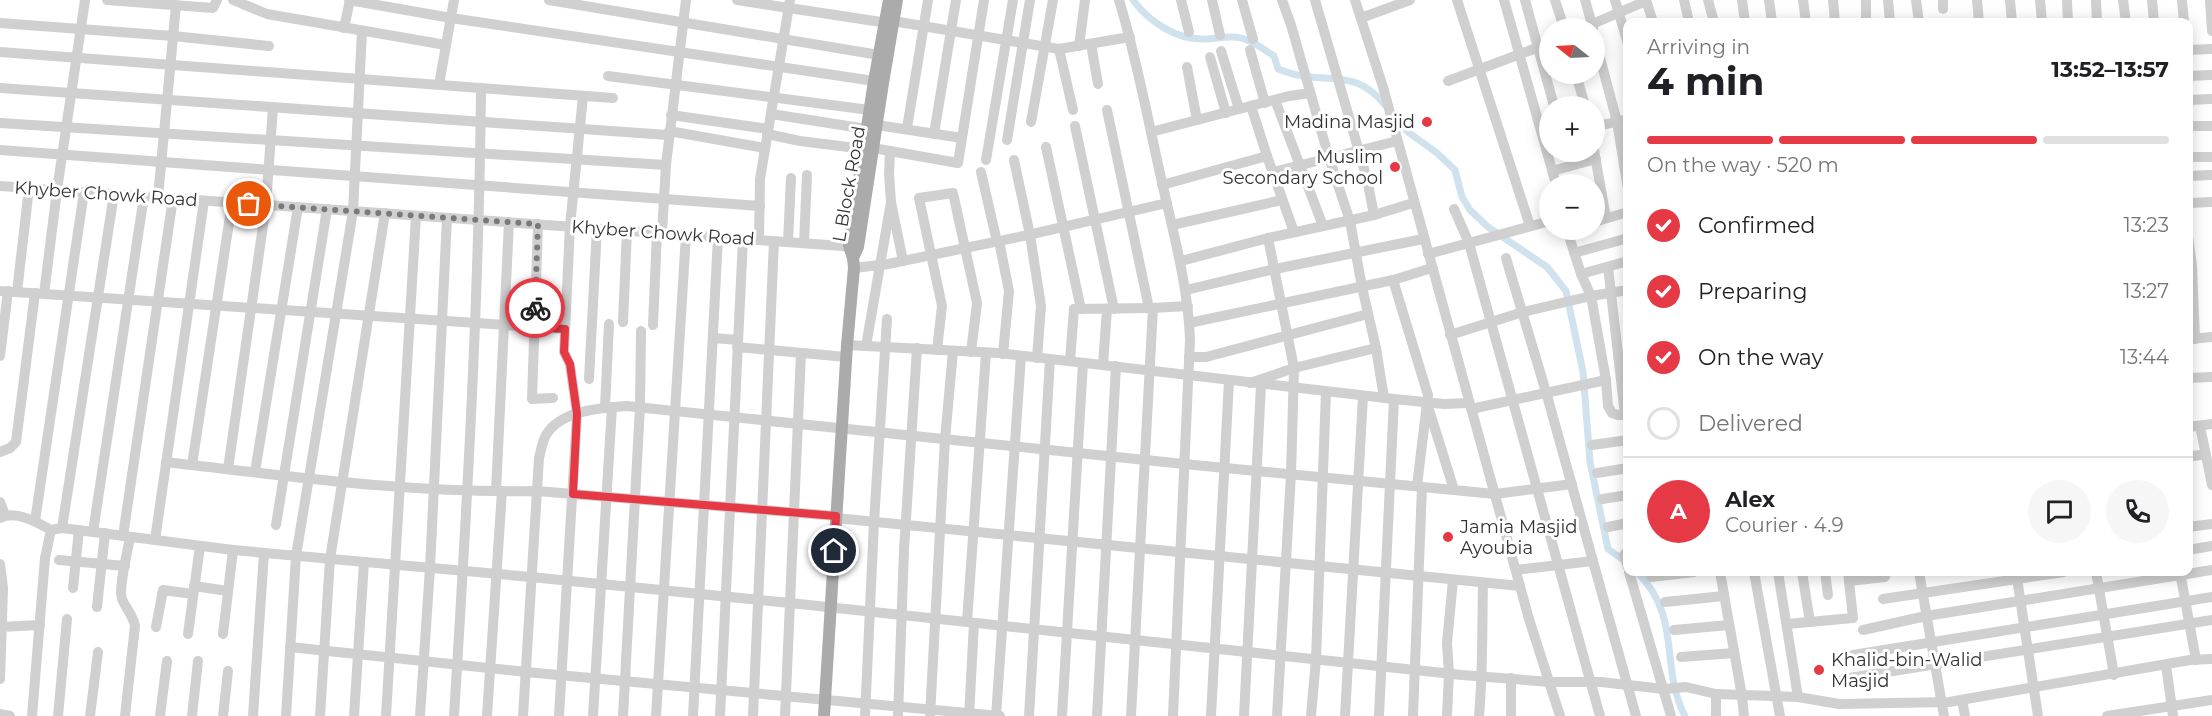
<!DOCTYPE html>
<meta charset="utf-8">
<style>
body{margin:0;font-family:Montserrat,sans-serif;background:#f6f6f6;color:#202124;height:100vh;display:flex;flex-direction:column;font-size:22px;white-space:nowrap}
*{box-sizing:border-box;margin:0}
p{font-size:20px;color:#757577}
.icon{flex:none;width:33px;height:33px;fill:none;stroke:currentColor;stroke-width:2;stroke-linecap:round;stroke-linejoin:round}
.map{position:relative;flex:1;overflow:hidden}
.details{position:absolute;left:1623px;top:18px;width:570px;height:558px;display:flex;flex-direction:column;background:#fff;border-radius:12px;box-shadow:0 3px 15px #0003}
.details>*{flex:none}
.needle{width:39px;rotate:288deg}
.fabs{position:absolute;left:1539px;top:18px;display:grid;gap:12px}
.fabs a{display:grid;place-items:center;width:66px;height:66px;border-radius:50%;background:#fff;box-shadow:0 3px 15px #0003;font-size:30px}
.pin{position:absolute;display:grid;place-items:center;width:51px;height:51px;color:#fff;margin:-26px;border:3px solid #fff;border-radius:50%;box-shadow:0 2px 6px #0007}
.courier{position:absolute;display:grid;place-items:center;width:60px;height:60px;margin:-30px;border:4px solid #e63946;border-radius:50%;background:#fff;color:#222;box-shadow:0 2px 8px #0007}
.headline em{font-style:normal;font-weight:700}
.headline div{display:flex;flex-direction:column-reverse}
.headline{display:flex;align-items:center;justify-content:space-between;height:102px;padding:0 24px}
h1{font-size:39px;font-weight:700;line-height:45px}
.bar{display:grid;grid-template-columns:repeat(4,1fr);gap:9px 6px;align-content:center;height:72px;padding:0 24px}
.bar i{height:8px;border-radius:4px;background:#e0e0e0}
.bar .active{background:#e63946}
.bar p{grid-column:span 4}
.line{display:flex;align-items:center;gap:15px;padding:0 24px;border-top:2px solid #e0e0e0}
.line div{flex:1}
.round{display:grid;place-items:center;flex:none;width:63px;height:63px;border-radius:32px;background:#f6f6f6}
ol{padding:0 24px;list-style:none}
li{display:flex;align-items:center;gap:18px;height:66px}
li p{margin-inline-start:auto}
li .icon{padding:6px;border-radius:50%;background:#e63946;color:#fff;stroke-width:4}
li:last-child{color:#757577}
li i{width:33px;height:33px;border:3px solid #e0e0e0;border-radius:50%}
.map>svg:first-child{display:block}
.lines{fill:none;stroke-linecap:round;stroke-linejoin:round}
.canal{stroke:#cfe2ee;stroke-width:7}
.minor{stroke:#d0d0d0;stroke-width:10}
.major{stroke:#ababab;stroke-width:12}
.done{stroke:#7a7a7a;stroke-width:6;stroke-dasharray:0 10.8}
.route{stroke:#e63946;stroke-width:8}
.poi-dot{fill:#e63946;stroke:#fff;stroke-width:2}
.labels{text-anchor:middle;stroke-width:6;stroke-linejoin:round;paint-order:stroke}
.poi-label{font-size:18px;fill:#333;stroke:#fff;text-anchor:end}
.street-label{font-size:18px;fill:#333;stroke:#fff}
</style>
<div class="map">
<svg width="2212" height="716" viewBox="0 0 2212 716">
<rect width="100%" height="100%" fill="#fff"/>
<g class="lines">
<g class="canal">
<path d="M1133,0C1149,22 1177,40 1204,39C1215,39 1231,35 1241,38C1253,40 1264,50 1274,56L1278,69C1288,73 1299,76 1310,77C1343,80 1362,76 1385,105"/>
<polyline points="1392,113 1408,132 1437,153 1455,170 1462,197 1470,210 1488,227 1547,267 1566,291 1583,372 1590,462 1608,549 1625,561"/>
<path d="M1637,572C1683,618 1659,666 1685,716"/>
</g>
<g class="minor">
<polyline points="107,0 213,8 217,0"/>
<polyline points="233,0 267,14 446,45"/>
<polyline points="349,0 451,18 874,81"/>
<polyline points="549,0 879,55"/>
<polyline points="737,0 881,22 899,22 1059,49 1130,37"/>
<path d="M1119,0C1138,62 1149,127 1164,191C1175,240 1188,288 1190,339L1173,716"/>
<polyline points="1181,0 1189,32"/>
<polyline points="1212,0 1220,35"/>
<polyline points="1242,0 1253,39"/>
<polyline points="1315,0 1367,179 1374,215"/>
<polyline points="1355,0 1383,87 1529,619 1560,716"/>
<polyline points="1457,0 1530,226"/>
<polyline points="1504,0 1556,184"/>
<polyline points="1525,0 1554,106"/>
<polyline points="1555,0 1564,28"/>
<polyline points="1585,0 1593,28"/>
<polyline points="1615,0 1628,44"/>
<polyline points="1646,0 1653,22"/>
<polyline points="1684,0 1689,22"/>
<polyline points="1708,0 1714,22"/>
<polyline points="1742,0 1745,22"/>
<polyline points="1769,0 1772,22"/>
<polyline points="1803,0 1806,22"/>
<polyline points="1833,0 1835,22"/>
<polyline points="1866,0 1866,22"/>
<polyline points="1888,0 1890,22"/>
<polyline points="1916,0 1919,22"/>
<polyline points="1943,0 1943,9"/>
<polyline points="1977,0 1979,22"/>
<polyline points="2010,0 2012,22"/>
<polyline points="2040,0 2042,22"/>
<polyline points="2067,0 2068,22"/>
<polyline points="2096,0 2097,22"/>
<polyline points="2123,0 2126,22"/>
<polyline points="2152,0 2154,22"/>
<polyline points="2182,0 2184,22"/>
<polyline points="2210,0 2212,31"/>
<polyline points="1361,18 1410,0"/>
<polyline points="0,23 173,36 269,46"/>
<polyline points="344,28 350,0"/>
<polyline points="1583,28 1646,1"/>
<polyline points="1594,35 1617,122 1628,189"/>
<polyline points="1091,44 1098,84"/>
<polyline points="1079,46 1085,0"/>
<polyline points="1059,49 1073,110"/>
<polyline points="1250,50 1265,103"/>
<polyline points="2188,50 2212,49"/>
<polyline points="1221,51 1239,109"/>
<polyline points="0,52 613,98"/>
<polyline points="1210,57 1226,113"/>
<polyline points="1187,67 1197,120"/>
<polyline points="1576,74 1585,106"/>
<polyline points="608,76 870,110"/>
<polyline points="2188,76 2212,75"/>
<polyline points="1448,81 1550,43"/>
<polyline points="439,85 454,0"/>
<polyline points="0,88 668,135"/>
<polyline points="1275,100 1323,226"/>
<polyline points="2188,100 2212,99"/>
<polyline points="1251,106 1267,156"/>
<polyline points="1107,110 1149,308"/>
<polyline points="771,114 867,129"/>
<polyline points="671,115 768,129"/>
<polyline points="1031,122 1053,0"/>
<polyline points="0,123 666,165 686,0"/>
<polyline points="877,125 962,138"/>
<polyline points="1075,126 1114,309"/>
<polyline points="2188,126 2212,126"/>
<polyline points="1594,127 1628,119"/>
<polyline points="907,128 928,0"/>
<polyline points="669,131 765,148"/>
<polyline points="1151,132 1289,96 1310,93"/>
<polyline points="767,134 800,141 864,149"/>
<polyline points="934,134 956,0"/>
<polyline points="1007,140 1030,0"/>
<polyline points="1046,147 1081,309"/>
<polyline points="873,148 958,163 984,0"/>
<polyline points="0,150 760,206"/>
<polyline points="1594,150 1606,218"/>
<polyline points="890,151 889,174 891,202"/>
<polyline points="2188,157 2212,157"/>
<polyline points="986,160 1013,0"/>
<polyline points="1014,160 1030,235 1041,306 1037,358"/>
<polyline points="1552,171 1596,159"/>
<polyline points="981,172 997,242"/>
<polyline points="1273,172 1397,141"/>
<polyline points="2188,176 2212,175"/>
<polyline points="1162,185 1267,156 1294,232"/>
<polyline points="0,186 856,247"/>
<polyline points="158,197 176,5"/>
<polyline points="2188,203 2212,202"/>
<polyline points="1454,209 1469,243 1600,716"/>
<polyline points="1594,222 1628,212"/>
<polyline points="538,224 532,399 553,398"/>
<polyline points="1172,225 1282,200"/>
<polyline points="1567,230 1581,274 1591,296 1606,380 1608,406 1612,413 1618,415 1628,415"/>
<polyline points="662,233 666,165"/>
<polyline points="2188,236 2192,266 2195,339"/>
<polyline points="759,240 760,179 790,0"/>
<polyline points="999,241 1009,291 1003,354"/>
<polyline points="788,242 791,178"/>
<polyline points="804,243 807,175"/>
<polyline points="1574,253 1628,238"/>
<polyline points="1428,254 1550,221"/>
<polyline points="1506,258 1546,392 1636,716"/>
<polyline points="1181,261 1268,238"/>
<polyline points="1608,267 1625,415"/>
<polyline points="854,268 888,264 1028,235 1167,203"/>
<polyline points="1581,274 1628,261"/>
<polyline points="1186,290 1275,269 1423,239"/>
<polyline points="0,291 565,329"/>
<polyline points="17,292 29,188"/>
<polyline points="44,294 57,190 85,0"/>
<polyline points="623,322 627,230"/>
<polyline points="1189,323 1393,280"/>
<polyline points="653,325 657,232"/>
<polyline points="1450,335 1523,312 1591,296 1628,290"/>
<polyline points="713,338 738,340"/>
<polyline points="2189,339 2212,337"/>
<polyline points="847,345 999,353 1394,399 1444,404 1469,403"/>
<polyline points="866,346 891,202 903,261"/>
<polyline points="737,347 846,357"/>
<polyline points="1376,348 1384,398"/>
<polyline points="937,350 942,306 919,198 953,193 977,303 971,352"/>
<polyline points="0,356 8,291"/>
<polyline points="1189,357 1206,357 1368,314"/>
<polyline points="1070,361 1074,309 1153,308"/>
<polyline points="1103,365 1107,309"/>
<polyline points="2188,378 2212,377"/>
<polyline points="589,379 597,228"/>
<polyline points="1250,383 1294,368 1376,348 1362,287 1350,221 1329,158 1291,25 1282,0"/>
<polyline points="1427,403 1428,395 1393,280 1432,268"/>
<polyline points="605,407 609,324"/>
<polyline points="1471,409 1606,380"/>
<polyline points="2200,426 2212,485"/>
<polyline points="2188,427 2212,424"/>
<polyline points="1592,445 1628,440"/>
<polyline points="0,452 10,448 16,442 35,293"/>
<polyline points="2188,457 2206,454"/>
<path d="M166,462C288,476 413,494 537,491L836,516"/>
<polyline points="192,465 232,203"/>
<polyline points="228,469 266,205 273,107"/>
<polyline points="255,472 298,207"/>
<polyline points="1597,473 1628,468"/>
<polyline points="1417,486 1427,403 1454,490"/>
<polyline points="496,491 509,222"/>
<polyline points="1602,499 1628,495"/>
<polyline points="0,502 5,515"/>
<path d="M0,518C15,510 37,522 51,530L62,528L233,550L531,577L790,603L1462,675L1550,682H1601L1664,689L1686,687L1716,694L1798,697L1839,704L1949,702L2190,660L2212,659"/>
<polyline points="836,518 1520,586"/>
<polyline points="35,521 84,192"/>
<polyline points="276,525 327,209"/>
<polyline points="1608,527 1628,523"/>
<polyline points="2188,527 2212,524"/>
<polyline points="62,528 114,194"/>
<polyline points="93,532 144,196"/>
<polyline points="123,536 173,198"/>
<polyline points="155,540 204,201"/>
<polyline points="1628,550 1624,555 1628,567"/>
<polyline points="2188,550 2212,546"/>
<polyline points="59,560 125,566"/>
<polyline points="0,564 3,588 0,679"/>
<polyline points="1516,570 1593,561"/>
<polyline points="1629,572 1671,716"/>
<polyline points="1720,572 1742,696 1744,716"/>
<polyline points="1754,572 1780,716"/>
<polyline points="1778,572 1798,697"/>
<polyline points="1802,572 1810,622"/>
<polyline points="1825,572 1828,595"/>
<polyline points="1919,572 1944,716"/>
<polyline points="2016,572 2038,716"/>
<polyline points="2096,572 2114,675"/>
<polyline points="2180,572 2196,660"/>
<polyline points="1651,577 1694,572"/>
<polyline points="1849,581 1885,577"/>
<polyline points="194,586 228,591"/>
<polyline points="73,588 79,530"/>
<polyline points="1883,599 2064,572"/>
<polyline points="1665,602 1724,596"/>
<polyline points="97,607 105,533"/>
<polyline points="967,622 986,353"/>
<polyline points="1787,624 1853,618 1848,572"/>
<polyline points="0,627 40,625"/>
<polyline points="156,627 163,590 193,594"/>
<polyline points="1674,630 1729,625"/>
<polyline points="1863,630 1926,616 2212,570"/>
<polyline points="188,634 200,546"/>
<polyline points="223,634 233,550"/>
<polyline points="290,647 526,672 1000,716"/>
<polyline points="1853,655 2212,597"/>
<polyline points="1681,657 1734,653"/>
<polyline points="2166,665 2173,716"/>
<polyline points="1843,679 2212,620"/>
<polyline points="1716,694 1716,716"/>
<polyline points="1962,700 1965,716"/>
<polyline points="0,714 10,716"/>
<polyline points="32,716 45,558 51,530"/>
<polyline points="58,716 67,619"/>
<polyline points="90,716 98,652"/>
<path d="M125,716L135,626C133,615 126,609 122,599C118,589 128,550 130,537"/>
<polyline points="160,716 167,661"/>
<polyline points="192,716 198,661"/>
<polyline points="223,716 228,671"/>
<polyline points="253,716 264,553"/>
<polyline points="286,716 296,556 353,211 362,31"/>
<polyline points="320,716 330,559 385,213"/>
<polyline points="354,716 364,562"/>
<polyline points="386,716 416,216"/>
<polyline points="420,716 430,568 447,218"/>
<path d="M454,716C467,507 479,298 481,88"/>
<polyline points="487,716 502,491"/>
<path d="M523,716L539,458C541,451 542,442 546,435C561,410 600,408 626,406L1184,464L1495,494L1572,484"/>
<polyline points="559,716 577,414 570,365 564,352 570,226 583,96"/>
<polyline points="593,716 612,407"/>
<polyline points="623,716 640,407 641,331"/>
<polyline points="656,716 686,235"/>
<polyline points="693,716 718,237"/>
<polyline points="720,716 743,239"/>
<polyline points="753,716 774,241"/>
<polyline points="785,716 801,353"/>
<polyline points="865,716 874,522 887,319"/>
<polyline points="898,716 904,550 917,348"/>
<polyline points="930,716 945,439 953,351"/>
<polyline points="969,716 974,623"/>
<polyline points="996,716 1021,356"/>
<polyline points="1029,716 1050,359"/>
<polyline points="1062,716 1083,363"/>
<polyline points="1097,716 1116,366"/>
<polyline points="1131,716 1153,308 1188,306"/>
<polyline points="1211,716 1229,381"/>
<polyline points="1244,716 1261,385"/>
<polyline points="1277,716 1291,474 1294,368 1268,238 1374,215 1413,203"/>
<polyline points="1311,716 1316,659 1326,392"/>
<polyline points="1345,716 1363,396"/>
<polyline points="1379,716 1394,399"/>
<polyline points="1413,716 1422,487"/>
<polyline points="1447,716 1449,673 1447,643 1453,580"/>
<path d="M1479,716C1483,672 1482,627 1483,583"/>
<polyline points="1511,716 1511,678"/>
<polyline points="2107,716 2212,700"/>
</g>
<g class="major">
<polyline points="853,258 858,247 883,83 897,0"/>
<polyline points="824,716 847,345 854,268 853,258 849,246 874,81 889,0"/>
</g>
</g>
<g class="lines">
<polyline class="done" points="249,204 538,224 535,308"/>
<polyline class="route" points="535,308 534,327 565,329 564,352 570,364 577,414 573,494 836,516 834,551"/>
</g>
<g class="poi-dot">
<circle cx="1427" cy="122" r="6"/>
<circle cx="1395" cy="167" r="6"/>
<circle cx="1448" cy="537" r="6"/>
<circle cx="1819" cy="670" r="6"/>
</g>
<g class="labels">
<g class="poi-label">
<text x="1415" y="128">Madina Masjid</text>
<text x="1383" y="163">Muslim<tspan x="1383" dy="21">Secondary School</tspan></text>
<text x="1460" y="533" text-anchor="start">Jamia Masjid<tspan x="1460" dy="21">Ayoubia</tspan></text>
<text x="1831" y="666" text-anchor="start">Khalid-bin-Walid<tspan x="1831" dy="21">Masjid</tspan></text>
</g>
<g class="street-label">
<text transform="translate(849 184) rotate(-80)" y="6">L Block Road</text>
<text transform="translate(106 194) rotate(4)" y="6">Khyber Chowk Road</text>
<text transform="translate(663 233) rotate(4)" y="6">Khyber Chowk Road</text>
</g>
</g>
</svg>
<div class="fabs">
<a><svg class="needle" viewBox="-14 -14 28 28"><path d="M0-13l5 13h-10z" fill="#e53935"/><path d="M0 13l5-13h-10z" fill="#757577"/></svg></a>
<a>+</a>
<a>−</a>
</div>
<div class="pin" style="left:249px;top:204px;background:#ea580c"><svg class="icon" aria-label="bag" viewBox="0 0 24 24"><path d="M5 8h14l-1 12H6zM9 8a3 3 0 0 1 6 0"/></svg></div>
<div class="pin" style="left:834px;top:551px;background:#1f2937"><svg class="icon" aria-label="home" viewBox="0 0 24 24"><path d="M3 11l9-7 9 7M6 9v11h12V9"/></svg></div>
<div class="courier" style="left:535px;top:308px"><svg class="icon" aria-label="bike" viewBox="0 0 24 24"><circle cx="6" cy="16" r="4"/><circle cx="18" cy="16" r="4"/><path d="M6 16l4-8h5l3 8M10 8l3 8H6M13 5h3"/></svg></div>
<section class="details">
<div class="headline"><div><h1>4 min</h1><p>Arriving in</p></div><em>13:52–13:57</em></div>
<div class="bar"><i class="active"></i><i class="active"></i><i class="active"></i><i></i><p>On the way · 520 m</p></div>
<ol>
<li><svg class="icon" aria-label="check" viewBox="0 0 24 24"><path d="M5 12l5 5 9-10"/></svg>Confirmed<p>13:23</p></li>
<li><svg class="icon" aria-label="check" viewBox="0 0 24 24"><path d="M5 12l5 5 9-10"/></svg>Preparing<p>13:27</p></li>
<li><svg class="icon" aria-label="check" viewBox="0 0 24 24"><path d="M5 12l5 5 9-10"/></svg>On the way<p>13:44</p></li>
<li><i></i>Delivered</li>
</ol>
<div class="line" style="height:108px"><b class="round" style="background:#e63946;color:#fff">A</b><div><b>Alex</b><p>Courier · 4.9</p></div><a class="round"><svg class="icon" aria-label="chat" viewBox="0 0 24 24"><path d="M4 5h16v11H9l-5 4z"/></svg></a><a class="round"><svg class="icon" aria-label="phone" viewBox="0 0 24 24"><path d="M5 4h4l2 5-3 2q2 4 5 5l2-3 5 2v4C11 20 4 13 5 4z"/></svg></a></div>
</section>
</div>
